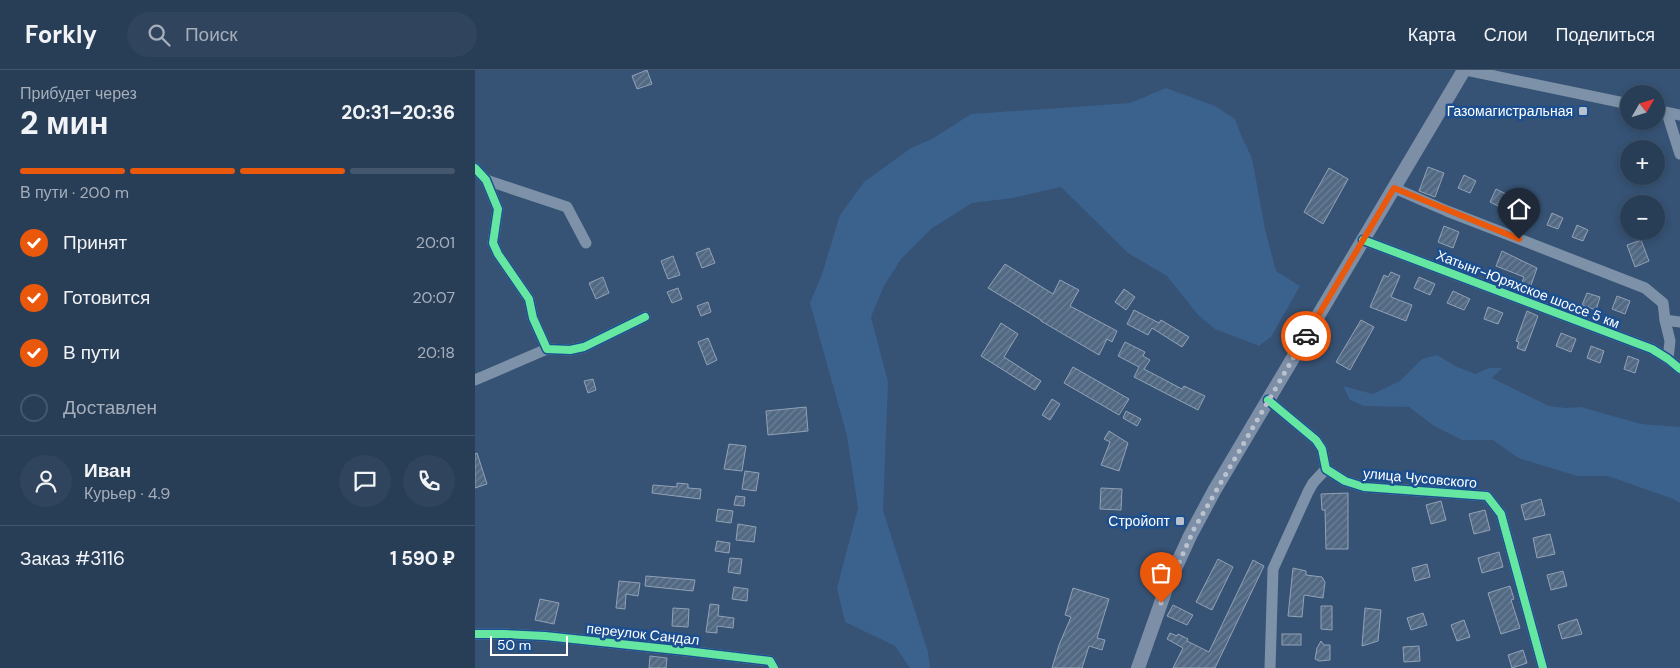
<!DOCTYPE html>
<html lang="ru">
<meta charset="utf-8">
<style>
body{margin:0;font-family:"DM Sans",sans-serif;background:#30455d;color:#f1f3f6;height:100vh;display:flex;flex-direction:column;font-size:19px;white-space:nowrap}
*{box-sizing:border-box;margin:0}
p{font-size:16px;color:#a5aeba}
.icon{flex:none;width:28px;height:28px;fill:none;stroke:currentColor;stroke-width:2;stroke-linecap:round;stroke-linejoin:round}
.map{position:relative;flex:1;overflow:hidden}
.panel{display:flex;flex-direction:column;background:#283e57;width:475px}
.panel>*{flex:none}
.needle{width:32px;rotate:51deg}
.tools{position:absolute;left:1145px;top:15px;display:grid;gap:10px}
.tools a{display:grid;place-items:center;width:45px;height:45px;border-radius:50%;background:#283e57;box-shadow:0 2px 8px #0003,0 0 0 1px #44576d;font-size:25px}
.scale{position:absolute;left:15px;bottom:12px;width:78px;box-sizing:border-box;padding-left:5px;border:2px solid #fff;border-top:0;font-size:14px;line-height:18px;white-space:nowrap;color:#fff;-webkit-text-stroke:4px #1b4f8f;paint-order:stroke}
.pin{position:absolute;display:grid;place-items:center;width:42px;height:42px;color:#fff;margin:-51px -21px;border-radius:50% 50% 50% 0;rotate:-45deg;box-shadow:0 0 5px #0007}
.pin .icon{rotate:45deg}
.courier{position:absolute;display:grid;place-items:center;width:50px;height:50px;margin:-25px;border:4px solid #ea580c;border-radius:50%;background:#fff;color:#222;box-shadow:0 1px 6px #0007}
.headline em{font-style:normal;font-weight:800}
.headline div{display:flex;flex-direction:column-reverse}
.headline{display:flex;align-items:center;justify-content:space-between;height:85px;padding:0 20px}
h1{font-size:32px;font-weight:800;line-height:38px}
.bar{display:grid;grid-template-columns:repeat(4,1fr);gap:8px 5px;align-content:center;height:60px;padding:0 20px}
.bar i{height:6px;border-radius:4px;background:#44576d}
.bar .selected{background:#ea580c}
.bar p{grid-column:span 4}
.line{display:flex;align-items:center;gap:12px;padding:0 20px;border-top:1px solid #44576d}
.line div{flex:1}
.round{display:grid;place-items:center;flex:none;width:52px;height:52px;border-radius:26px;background:#30455d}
ol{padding:0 20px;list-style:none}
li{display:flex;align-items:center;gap:15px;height:55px}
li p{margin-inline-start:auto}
li .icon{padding:5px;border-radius:50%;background:#ea580c;color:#fff;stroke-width:4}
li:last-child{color:#a5aeba}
li i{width:28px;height:28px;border:2px solid #44576d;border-radius:50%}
header{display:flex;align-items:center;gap:30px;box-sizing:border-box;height:70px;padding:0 25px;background:#283e57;border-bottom:1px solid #44576d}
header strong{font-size:24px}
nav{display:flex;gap:28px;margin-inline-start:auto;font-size:18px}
.search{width:350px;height:45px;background:#30455d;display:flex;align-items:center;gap:12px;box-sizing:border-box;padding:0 18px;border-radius:28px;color:#a5aeba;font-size:19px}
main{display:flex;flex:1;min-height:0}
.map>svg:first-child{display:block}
.water{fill:#3b618d}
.building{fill:url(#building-hatch);stroke:#92a2b6}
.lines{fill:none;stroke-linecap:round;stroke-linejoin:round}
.minor{stroke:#7d92a8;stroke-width:11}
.major{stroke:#7d8ea7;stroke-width:14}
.cycleway-casing{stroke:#1b4f8f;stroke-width:11}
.cycleway{stroke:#66e7a1;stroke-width:8}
.done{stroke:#b9c2ce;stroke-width:5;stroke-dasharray:0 9}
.route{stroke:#ea580c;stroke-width:6}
.poi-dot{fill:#b9c2ce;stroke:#1b4f8f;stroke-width:2}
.labels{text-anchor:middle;stroke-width:5;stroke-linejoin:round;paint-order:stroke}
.poi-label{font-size:14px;fill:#fff;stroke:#1b4f8f;text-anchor:end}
.street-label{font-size:14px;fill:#fff;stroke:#1b4f8f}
</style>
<header>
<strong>Forkly</strong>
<div class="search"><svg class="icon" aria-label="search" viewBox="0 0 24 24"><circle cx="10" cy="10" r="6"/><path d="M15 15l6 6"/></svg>Поиск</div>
<nav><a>Карта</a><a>Слои</a><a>Поделиться</a></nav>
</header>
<main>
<section class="panel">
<div class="headline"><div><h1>2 мин</h1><p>Прибудет через</p></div><em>20:31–20:36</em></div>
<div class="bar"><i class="selected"></i><i class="selected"></i><i class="selected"></i><i></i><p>В пути · 200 m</p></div>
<ol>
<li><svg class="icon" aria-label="check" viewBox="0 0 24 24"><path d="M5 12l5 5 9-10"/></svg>Принят<p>20:01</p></li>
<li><svg class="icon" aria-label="check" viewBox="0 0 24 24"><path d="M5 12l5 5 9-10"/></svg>Готовится<p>20:07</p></li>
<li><svg class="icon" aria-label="check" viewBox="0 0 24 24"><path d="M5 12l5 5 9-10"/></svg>В пути<p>20:18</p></li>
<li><i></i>Доставлен</li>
</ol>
<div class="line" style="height:90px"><a class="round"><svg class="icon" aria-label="person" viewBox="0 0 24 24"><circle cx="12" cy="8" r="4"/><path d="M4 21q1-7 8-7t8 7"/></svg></a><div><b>Иван</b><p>Курьер · 4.9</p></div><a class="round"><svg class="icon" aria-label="chat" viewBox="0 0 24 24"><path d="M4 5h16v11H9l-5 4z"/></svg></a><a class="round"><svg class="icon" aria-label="phone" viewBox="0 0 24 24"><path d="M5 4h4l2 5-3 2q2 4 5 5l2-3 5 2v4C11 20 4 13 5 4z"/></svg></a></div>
<div class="line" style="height:65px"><div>Заказ #3116</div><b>1 590 ₽</b></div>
</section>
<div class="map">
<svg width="1205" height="598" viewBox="0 0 1205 598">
<defs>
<pattern id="building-hatch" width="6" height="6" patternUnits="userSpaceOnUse" patternTransform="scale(1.25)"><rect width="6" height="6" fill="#526984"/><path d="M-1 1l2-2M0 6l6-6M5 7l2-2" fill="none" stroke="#6c8096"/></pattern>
</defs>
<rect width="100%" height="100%" fill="#365274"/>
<g class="water">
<polygon points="691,18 740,36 760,49 766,65 777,88 790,159 801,201 825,216 796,267 784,276 740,259 723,245 692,206 653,183 586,117 538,128 497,133 456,159 426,189 409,216 396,247 413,312 408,440 453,582 455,598 435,598 420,576 370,552 362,518 383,438 372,366 335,233 347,204 365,145 389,112 436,78 457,69 496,44 655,33"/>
<polygon points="962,285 980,296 1000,304 1014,298 1027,298 1017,308 1074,336 1091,338 1106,337 1166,354 1205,357 1205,433 1198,429 1133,406 1102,406 1043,388 1018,370 987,370 959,356 934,337 889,336 875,330 868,316 898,324 925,311 947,289"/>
</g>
<g class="building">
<polygon points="172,0 177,14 162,19 157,6"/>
<polygon points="953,97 969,103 960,127 944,121"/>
<polygon points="854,98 873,109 848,154 829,142"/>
<polygon points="989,105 1001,111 995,123 983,118"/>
<polygon points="1021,119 1033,125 1027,138 1015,132"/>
<polygon points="1047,130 1058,134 1053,147 1042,143"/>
<polygon points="1077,143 1088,148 1083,159 1072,155"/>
<polygon points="1102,155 1113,160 1108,171 1097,167"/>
<polygon points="969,156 984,162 978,178 963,172"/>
<polygon points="1166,170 1174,191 1160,197 1152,175"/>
<polygon points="234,178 240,193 227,198 221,183"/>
<polygon points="1027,181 1062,198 1055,218 1046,215 1049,207 1021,196"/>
<polygon points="198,186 205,205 193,209 186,191"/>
<polygon points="530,194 578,224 585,210 604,220 595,236 642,261 637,272 632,269 624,285 566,251 566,250 513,218"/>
<polygon points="916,202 925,206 916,227 937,235 931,251 895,237 909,205 913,207"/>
<polygon points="128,207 134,223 121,229 114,213"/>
<polygon points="944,207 960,214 955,225 939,218"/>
<polygon points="203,218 207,229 197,233 192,222"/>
<polygon points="649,219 660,227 651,240 640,232"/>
<polygon points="978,221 995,229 989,240 972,233"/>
<polygon points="1112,223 1125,227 1121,240 1107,235"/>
<polygon points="1142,226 1155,231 1150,244 1137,239"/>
<polygon points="233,232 236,242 226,246 222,236"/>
<polygon points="1013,237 1028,243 1023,254 1009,249"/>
<polygon points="659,240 684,253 686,250 714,267 707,277 677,258 673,265 652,254"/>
<polygon points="1052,241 1063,246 1050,281 1042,278 1044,272 1041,271"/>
<polygon points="886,250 899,257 875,300 861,292"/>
<polygon points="526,253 543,264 529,287 566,311 560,320 506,286"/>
<polygon points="1086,263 1101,269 1096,282 1081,276"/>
<polygon points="233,268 242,290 232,295 223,272"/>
<polygon points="650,272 670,282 668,286 675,290 669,299 707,319 709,316 730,326 723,340 659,307 664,297 643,286"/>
<polygon points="1116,276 1129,281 1125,293 1112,288"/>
<polygon points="1153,286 1164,290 1160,303 1149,299"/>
<polygon points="598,297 654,329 644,345 589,313"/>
<polygon points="118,309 121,320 113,323 109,311"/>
<polygon points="577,329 585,334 575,350 567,345"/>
<polygon points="331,337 333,361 293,365 291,341"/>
<polygon points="651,341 666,349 662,356 648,348"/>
<polygon points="634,361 653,373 644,401 626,395 635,372 629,369"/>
<polygon points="254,374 271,376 267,401 249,399"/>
<polygon points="2,383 12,414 0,418 0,384"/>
<polygon points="270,401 284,403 281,421 267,419"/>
<polygon points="202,413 213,414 213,418 226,419 225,429 177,423 178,415 202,417"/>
<polygon points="626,418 647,419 646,440 625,439"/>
<polygon points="873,423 873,479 851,479 850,440 847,440 846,424"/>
<polygon points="261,426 270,427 269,436 259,435"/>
<polygon points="1066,429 1070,445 1050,450 1046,435"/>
<polygon points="966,431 971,450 956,454 951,435"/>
<polygon points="243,439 258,441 256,453 241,451"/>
<polygon points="1010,440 1015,460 999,464 994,444"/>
<polygon points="263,454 281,457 279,472 261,470"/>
<polygon points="1075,464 1080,484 1062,488 1058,468"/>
<polygon points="242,471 255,473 254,483 240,481"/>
<polygon points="1024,482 1028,497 1007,503 1003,488"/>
<polygon points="255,488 267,489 265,504 253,502"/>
<polygon points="743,489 758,497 737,540 721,532"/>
<polygon points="778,490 789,496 740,598 698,598 708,578 692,569 695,563 702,566 703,564 713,569 712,571 734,582"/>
<polygon points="952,494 955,507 940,511 937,498"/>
<polygon points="818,498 831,501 831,505 847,507 850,512 848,528 829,525 827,547 813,546"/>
<polygon points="1088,501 1092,516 1076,520 1072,505"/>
<polygon points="171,506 220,510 218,521 170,516"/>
<polygon points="144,511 165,513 163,526 151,524 150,539 141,538"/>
<polygon points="1035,516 1039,529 1036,530 1045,558 1026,564 1013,523"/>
<polygon points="259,517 273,519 272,531 257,529"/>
<polygon points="598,518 634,529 622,568 630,570 627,580 614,576 607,598 577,598 584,575 596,547 590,545"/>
<polygon points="65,529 84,533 79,554 60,550"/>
<polygon points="235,534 244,535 243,546 259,548 258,558 242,556 242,563 231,562"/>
<polygon points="698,535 718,545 712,555 692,546"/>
<polygon points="846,536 857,536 857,560 846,559"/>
<polygon points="198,538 214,539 213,557 197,556"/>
<polygon points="890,538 906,540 903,571 887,576"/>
<polygon points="948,543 952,555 936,560 932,548"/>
<polygon points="1102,549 1107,564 1087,569 1083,555"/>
<polygon points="989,550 995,567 982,571 976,555"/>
<rect x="807" y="564" width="19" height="11"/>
<polygon points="846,571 849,575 855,575 855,590 844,591 840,589 842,578"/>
<polygon points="944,576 945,591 929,592 928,577"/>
<polygon points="1048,580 1052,593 1037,598 1033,585"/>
<polygon points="175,586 192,588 191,598 174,598"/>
</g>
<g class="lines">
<g class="minor">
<polyline points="991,0 1154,34"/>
<polyline points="1181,40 1205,45"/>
<polyline points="1192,43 1205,84"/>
<polyline points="0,98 11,110 23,139 18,173 23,184 54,229 58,248 72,279 95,280 109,277 170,247"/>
<polyline points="11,110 92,137 111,173"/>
<polyline points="919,118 972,141 1170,218 1188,233 1190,250 1205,252"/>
<polyline points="888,170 1177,279 1193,289 1205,299"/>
<polyline points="1190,250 1195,271 1193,289"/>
<polyline points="0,310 72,279"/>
<polyline points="793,330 841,370 847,379 851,399 870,411 889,417 1012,426 1026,444 1068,598"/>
<polyline points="0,564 29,564 70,566 211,581 295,591 299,598"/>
<polyline points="795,598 798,499 833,422 838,413 851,399"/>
</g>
<polyline class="major" points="663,598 692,516 715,466 739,421 989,0"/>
<g class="cycleway-casing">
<g id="cycleway">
<polyline points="0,98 11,110 23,139 18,173 23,184 54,229 58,248 72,279 95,280 109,277 170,247"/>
<polyline points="888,170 1177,279 1193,289 1205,299"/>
<polyline points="793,330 841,370 847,379 851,399 870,411 889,417 1012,426 1026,444 1068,598"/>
<polyline points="0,564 29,564 70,566 211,581 295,591 299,598"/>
</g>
</g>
<use href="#cycleway" class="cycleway"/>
</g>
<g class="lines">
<polyline class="done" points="686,533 719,459 831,266"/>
<polyline class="route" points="831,266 919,118 1044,169"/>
</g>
<g class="poi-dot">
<rect x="1103" y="36" width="10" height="10" rx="2.5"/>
<rect x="700" y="446" width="10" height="10" rx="2.5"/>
</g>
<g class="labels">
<g class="poi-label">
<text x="1098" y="46">Газомагистральная</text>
<text x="695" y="456">Стройопт</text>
</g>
<g class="street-label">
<text transform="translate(1053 219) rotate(21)" y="5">Хатынг-Юряхское шоссе 5 км</text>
<text transform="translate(945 408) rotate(5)" y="5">улица Чусовского</text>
<text transform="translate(168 564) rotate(6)" y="5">переулок Сандал</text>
</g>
</g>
</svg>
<div class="tools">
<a><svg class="needle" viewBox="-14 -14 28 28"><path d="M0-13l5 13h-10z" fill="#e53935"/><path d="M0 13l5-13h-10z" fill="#a5aeba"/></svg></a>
<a>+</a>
<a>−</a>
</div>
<div class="scale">50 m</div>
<div class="pin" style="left:686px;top:533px;background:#ea580c"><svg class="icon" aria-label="bag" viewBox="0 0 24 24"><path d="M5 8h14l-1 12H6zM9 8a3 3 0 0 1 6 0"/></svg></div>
<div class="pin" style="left:1044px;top:169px;background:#1f2937"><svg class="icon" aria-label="home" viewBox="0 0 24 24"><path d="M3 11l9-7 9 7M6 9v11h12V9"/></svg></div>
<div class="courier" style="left:831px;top:266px"><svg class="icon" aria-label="car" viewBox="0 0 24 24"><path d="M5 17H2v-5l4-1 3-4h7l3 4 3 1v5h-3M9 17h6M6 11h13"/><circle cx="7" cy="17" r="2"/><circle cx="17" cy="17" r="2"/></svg></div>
</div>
</main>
